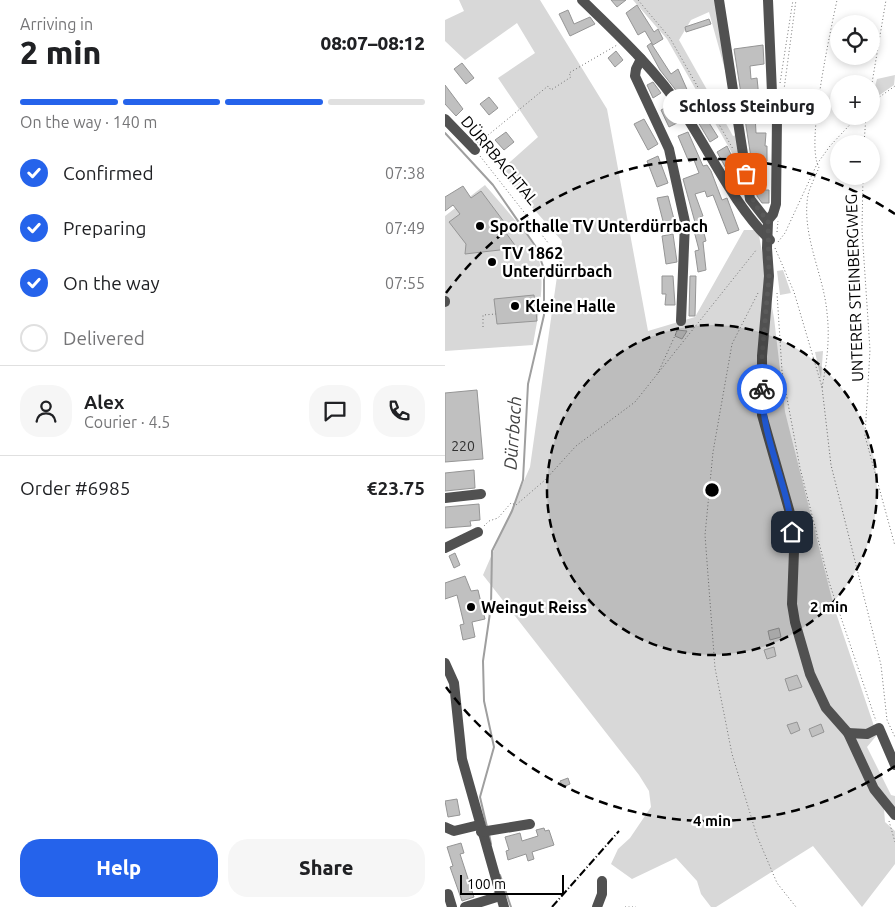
<!DOCTYPE html>
<meta charset="utf-8">
<style>
body{margin:0;font-family:Ubuntu,sans-serif;background:#f6f6f6;color:#202124;height:100vh;display:flex;flex-direction:column;font-size:19px;white-space:nowrap}
*{box-sizing:border-box;margin:0}
p{font-size:16px;color:#757577}
.icon{flex:none;width:28px;height:28px;fill:none;stroke:currentColor;stroke-width:2;stroke-linecap:round;stroke-linejoin:round}
.map{position:relative;flex:1;overflow:hidden}
.sheet{display:flex;flex-direction:column;background:#fff;width:445px}
.sheet>*{flex:none}
.controls{position:absolute;left:385px;top:15px;display:grid;gap:10px}
.controls a{display:grid;place-items:center;width:50px;height:50px;border-radius:50%;background:#fff;box-shadow:0 2px 8px #0003;font-size:25px}
.scale{position:absolute;left:15px;bottom:12px;width:104px;box-sizing:border-box;padding-left:5px;border:2px solid #000;border-top:0;font-size:14px;line-height:18px;white-space:nowrap;color:#000;-webkit-text-stroke:4px #fff;paint-order:stroke}
.pin{position:absolute;display:grid;place-items:center;width:42px;height:42px;color:#fff;margin:-21px;border-radius:10px;box-shadow:0 2px 8px #0006}
.courier{position:absolute;display:grid;place-items:center;width:50px;height:50px;margin:-25px;border:4px solid #2563eb;border-radius:50%;background:#fff;color:#222;box-shadow:0 1px 6px #0007}
.bubble{position:absolute;height:35px;border-radius:18px;background:#fff;box-shadow:0 2px 8px #0003;font-size:16px;font-weight:800;line-height:35px;text-align:center}
.head em{font-style:normal;font-weight:800}
.head div{display:flex;flex-direction:column-reverse}
.head{display:flex;align-items:center;justify-content:space-between;height:85px;padding:0 20px}
h1{font-size:32px;font-weight:800;line-height:38px}
.bar{display:grid;grid-template-columns:repeat(4,1fr);gap:8px 5px;align-content:center;height:60px;padding:0 20px}
.bar i{height:6px;border-radius:4px;background:#e0e0e0}
.bar .on{background:#2563eb}
.bar p{grid-column:span 4}
.line{display:flex;align-items:center;gap:12px;padding:0 20px;border-top:1px solid #e0e0e0}
.line div{flex:1}
.round{display:grid;place-items:center;flex:none;width:52px;height:52px;border-radius:20px;background:#f6f6f6}
ol{padding:0 20px;list-style:none}
li{display:flex;align-items:center;gap:15px;height:55px}
li p{margin-inline-start:auto}
li .icon{padding:5px;border-radius:50%;background:#2563eb;color:#fff;stroke-width:4}
li:last-child{color:#757577}
li i{width:28px;height:28px;border:2px solid #e0e0e0;border-radius:50%}
.primary-button{display:flex;gap:10px;margin-top:auto;padding:10px 20px}
.primary-button a{flex:1;height:58px;border-radius:20px;background:#2563eb;color:#fff;font-size:20px;font-weight:800;line-height:58px;text-align:center}
.primary-button a+a{background:#f6f6f6;color:#202124}
main{display:flex;flex:1;min-height:0}
.map>svg:first-child{display:block}
.green{fill:#d8d8d8}
.lines{fill:none;stroke-linecap:round;stroke-linejoin:round}
.stream{stroke:#9f9f9f;stroke-width:2}
.building{fill:#c0c0c0;stroke:#959595}
.path{stroke:#737373;stroke-width:1;stroke-dasharray:1 2.5;stroke-linecap:butt}
.minor{stroke:#515151;stroke-width:10}
.rail{stroke:#000;stroke-width:2;stroke-dasharray:8 2.5 1 2.5;stroke-linecap:butt}
.done{stroke:#595959;stroke-width:5;stroke-dasharray:0 9}
.route{stroke:#2563eb;stroke-width:6}
.ring{fill:none;stroke:#000;stroke-width:2.5;stroke-dasharray:9 6}
.poi-dot{fill:#000;stroke:#fff;stroke-width:2}
.labels{text-anchor:middle;stroke-width:4.5;stroke-linejoin:round;paint-order:stroke}
.number-label{font-size:14px;fill:#303030}
.street-label{font-size:16px;fill:#000;stroke:#fff}
.poi-label{font-size:16px;font-weight:bold;fill:#000;stroke:#fff;text-anchor:start}
.water-label{font-size:18px;font-style:italic;fill:#404040;stroke:#fff}
.centre{fill:#000;stroke:#fff;stroke-width:2.5}
.ring-label{font-size:15px;text-anchor:middle;font-weight:bold;fill:#000;stroke:#fff;stroke-width:4.5;stroke-linejoin:round;paint-order:stroke}
</style>
<main>
<section class="sheet">
<div class="head"><div><h1>2 min</h1><p>Arriving in</p></div><em>08:07–08:12</em></div>
<div class="bar"><i class="on"></i><i class="on"></i><i class="on"></i><i></i><p>On the way · 140 m</p></div>
<ol>
<li><svg class="icon" aria-label="check" viewBox="0 0 24 24"><path d="M5 12l5 5 9-10"/></svg>Confirmed<p>07:38</p></li>
<li><svg class="icon" aria-label="check" viewBox="0 0 24 24"><path d="M5 12l5 5 9-10"/></svg>Preparing<p>07:49</p></li>
<li><svg class="icon" aria-label="check" viewBox="0 0 24 24"><path d="M5 12l5 5 9-10"/></svg>On the way<p>07:55</p></li>
<li><i></i>Delivered</li>
</ol>
<div class="line" style="height:90px"><a class="round"><svg class="icon" aria-label="person" viewBox="0 0 24 24"><circle cx="12" cy="8" r="4"/><path d="M4 21q1-7 8-7t8 7"/></svg></a><div><b>Alex</b><p>Courier · 4.5</p></div><a class="round"><svg class="icon" aria-label="chat" viewBox="0 0 24 24"><path d="M4 5h16v11H9l-5 4z"/></svg></a><a class="round"><svg class="icon" aria-label="phone" viewBox="0 0 24 24"><path d="M5 4h4l2 5-3 2q2 4 5 5l2-3 5 2v4C11 20 4 13 5 4z"/></svg></a></div>
<div class="line" style="height:65px"><div>Order #6985</div><b>€23.75</b></div>
<div class="primary-button"><a>Help</a><a>Share</a></div>
</section>
<div class="map">
<svg width="450" height="907" viewBox="0 0 450 907">
<rect width="100%" height="100%" fill="#fff"/>
<g class="green">
<polygon points="14,0 95,0 162,109 203,331 250,317 299,230 313,230 329,318 340,412 389,607 432,735 422,747 446,795 450,796 450,812 439,809 440,822 450,831 450,864 417,907 368,846 271,907 266,907 256,894 252,881 231,858 187,879 166,864 173,849 185,838 206,807 204,791 194,775 38,575 85,467 117,241 55,171 93,137 53,78 90,53 72,23 20,60 0,41 0,20 19,11"/>
<polygon points="188,0 271,0 285,88 264,12 246,20 234,40 288,136 291,135 299,174 222,39"/>
<polygon points="450,75 449,85 426,101 432,79"/>
<path d="M40,185C51,198 88,239 92,252C102,283 93,314 88,345L0,351V216Z"/>
<polygon points="338,270 346,293 335,295 332,271"/>
<polygon points="378,351 376,379 370,352"/>
</g>
<g class="lines">
<g class="stream">
<polyline points="0,133 48,185 91,247 99,269 99,315 83,384 78,480 67,511 47,551 46,606 38,661 39,701 49,747 35,797 42,827"/>
<polyline points="44,834 46,844"/>
<polyline points="55,875 66,907"/>
</g>
</g>
<g class="building">
<polygon points="166,0 181,0 172,7"/>
<polygon points="192,5 209,32 213,29 218,39 208,45 200,31 193,35 181,13"/>
<polygon points="123,10 129,24 145,17 150,24 125,36 114,14"/>
<polygon points="264,19 266,24 241,32 240,27"/>
<polygon points="206,43 226,74 233,69 244,94 237,98 215,70 202,46"/>
<polygon points="318,45 319,64 305,66 306,79 312,78 314,98 312,98 314,114 310,114 311,133 321,133 320,146 322,146 322,161 312,171 315,190 324,190 324,203 317,203 312,196 289,49"/>
<polygon points="171,51 178,60 170,67 163,58"/>
<polygon points="17,63 29,78 21,84 9,69"/>
<polygon points="208,82 216,93 208,98 202,85"/>
<polygon points="0,85 18,109 11,116 0,104"/>
<polygon points="44,97 53,108 44,115 35,104"/>
<polygon points="250,102 254,109 247,113 243,106"/>
<polygon points="224,106 232,123 224,127 216,110"/>
<polygon points="261,118 273,137 265,142 253,122"/>
<polygon points="199,119 213,144 203,150 189,124"/>
<polygon points="61,132 69,142 59,150 50,140"/>
<polygon points="243,132 258,166 262,165 266,171 277,200 282,198 294,230 283,234 268,195 262,197 260,191 250,194 258,216 255,217 261,241 258,242 261,270 253,272 250,251 254,250 248,227 251,226 238,179 254,173 249,160 244,162 233,136"/>
<polygon points="37,133 41,138 34,144 30,140"/>
<polygon points="282,146 292,167 283,172 272,152"/>
<polygon points="213,156 223,183 212,187 202,161"/>
<polygon points="18,186 26,198 36,191 65,230 61,233 72,248 20,254 21,244 4,222 15,214 8,205 0,211 0,197"/>
<polygon points="223,196 230,223 219,225 212,198"/>
<polygon points="228,234 232,262 221,264 217,236"/>
<polygon points="217,276 228,276 230,305 220,305 221,294 217,294"/>
<polygon points="245,276 251,276 250,316 244,316"/>
<polygon points="89,295 92,321 52,324 49,299"/>
<polygon points="232,330 242,331 237,339 230,336"/>
<polygon points="32,390 38,459 0,462 0,393"/>
<polygon points="29,470 30,488 0,491 0,473"/>
<polygon points="34,504 35,520 25,521 26,526 0,528 0,507"/>
<polygon points="10,553 15,565 9,568 4,556"/>
<polygon points="20,576 26,591 33,590 40,619 27,622 30,637 18,640 15,625 19,624 12,595 0,599 0,583"/>
<polygon points="334,628 336,637 325,640 323,631"/>
<polygon points="329,647 331,656 322,659 319,650"/>
<polygon points="352,675 357,687 344,691 340,679"/>
<polygon points="352,722 355,730 346,734 342,725"/>
<polygon points="376,724 379,732 367,737 364,729"/>
<polygon points="123,778 125,784 118,787 115,781"/>
<polygon points="12,799 15,815 3,817 0,801"/>
<polygon points="99,828 100,831 104,830 109,845 87,852 89,859 83,861 81,854 63,860 61,851 64,850 60,837 75,833 77,841 93,836 91,830"/>
<polygon points="16,843 19,853 15,854 29,897 17,901 5,867 8,866 2,847"/>
</g>
<g class="lines">
<g class="path">
<polyline points="193,0 225,38 288,149"/>
<polyline points="335,83 348,0"/>
<polyline points="426,89 441,0"/>
<polyline points="338,97 351,0"/>
<polyline points="297,101 321,98"/>
<polyline points="426,103 450,86"/>
<polyline points="419,144 421,116"/>
<polyline points="37,145 44,138 42,136 103,86 106,90 126,77 124,73 172,45"/>
<polyline points="35,156 104,244"/>
<polyline points="418,176 417,230 425,350 420,436 450,546"/>
<polyline points="332,232 333,221"/>
<polyline points="333,242 340,233 372,164 385,146 413,116"/>
<polyline points="330,248 349,292 377,387 386,465 436,665 442,720 450,737"/>
<polyline points="313,293 287,344 268,452 260,535 270,668 287,754 312,836 332,883 351,907"/>
<polyline points="332,293 337,371 355,468 384,582 431,721"/>
<polyline points="38,327 38,315 51,314"/>
<polyline points="213,373 233,329"/>
<path d="M377,387C382,363 385,337 382,313C379,275 356,235 363,195C365,186 371,176 374,167C360,146 386,29 392,0"/>
<polyline points="39,526 44,521 53,518 66,503 71,505 100,480 131,446 190,402 312,249"/>
<polyline points="444,821 450,842"/>
<polyline points="180,907 191,907"/>
</g>
<g class="minor">
<path d="M137,0C172,34 210,69 237,110C266,153 288,204 325,240"/>
<polyline points="274,0 305,199 323,222 322,248 324,276 317,356 317,415 345,513 349,551 347,604 350,622 365,674 381,708 403,733 429,789 450,815"/>
<polyline points="196,59 191,69 190,76 224,149 240,222 236,321"/>
<polyline points="0,119 30,150"/>
<polyline points="323,220 328,214 331,204 332,118 332,105 327,93 323,0"/>
<polyline points="0,301 0,302"/>
<polyline points="0,498 36,494"/>
<polyline points="0,548 33,532"/>
<polyline points="0,663 9,683 17,759 59,907"/>
<polyline points="403,733 422,734 434,728 450,765"/>
<polyline points="0,827 9,831 34,825"/>
<polyline points="36,832 85,824"/>
<polyline points="3,894 7,907"/>
<polyline points="20,907 55,896"/>
<polyline points="152,907 157,894 157,881"/>
</g>
<polyline class="rail" points="107,907 174,831"/>
</g>
<g class="lines">
<path class="done" d="M301,174C305,194 308,206 323,220L324,276L317,356V389"/>
<path class="route" d="M317,389C317,441 343,483 347,532"/>
</g>
<circle cx="267" cy="490" r="165" fill="#000" fill-opacity=".12"/>
<g class="ring">
<circle cx="267" cy="490" r="165"/>
<path d="M450 766A331 331 0 0 1 1 687M1 293A331 331 0 0 1 450 214"/>
</g>
<g class="poi-dot">
<circle cx="35" cy="226" r="5"/>
<circle cx="47" cy="262" r="5"/>
<circle cx="70" cy="306" r="5"/>
<circle cx="26" cy="607" r="5"/>
</g>
<g class="labels">
<g class="number-label">
<text x="18" y="451">220</text>
</g>
<g class="street-label">
<text transform="translate(55 160) rotate(50)" y="6">DÜRRBACHTAL</text>
<text transform="translate(409 288) rotate(-92)" y="6">UNTERER STEINBERGWEG</text>
</g>
<g class="poi-label">
<text x="45" y="232">Sporthalle TV Unterdürrbach</text>
<text x="57" y="259">TV 1862<tspan x="57" dy="18">Unterdürrbach</tspan></text>
<text x="80" y="312">Kleine Halle</text>
<text x="36" y="613">Weingut Reiss</text>
</g>
<g class="water-label">
<text transform="translate(68 433) rotate(-86)" y="6">Dürrbach</text>
</g>
</g>
<circle cx="267" cy="490" r="8" class="centre"/>
<g class="ring-label">
<text x="384" y="612">2 min</text>
<text x="267" y="826">4 min</text>
</g>
</svg>
<div class="controls">
<a><svg class="icon" aria-label="locate" viewBox="0 0 24 24"><circle cx="12" cy="12" r="6"/><path d="M12 2v4M12 18v4M2 12h4M18 12h4"/></svg></a>
<a>+</a>
<a>−</a>
</div>
<div class="scale">100 m</div>
<div class="pin" style="left:301px;top:174px;background:#ea580c"><svg class="icon" aria-label="bag" viewBox="0 0 24 24"><path d="M5 8h14l-1 12H6zM9 8a3 3 0 0 1 6 0"/></svg></div>
<div class="pin" style="left:347px;top:532px;background:#1f2937"><svg class="icon" aria-label="home" viewBox="0 0 24 24"><path d="M3 11l9-7 9 7M6 9v11h12V9"/></svg></div>
<div class="courier" style="left:317px;top:389px"><svg class="icon" aria-label="bike" viewBox="0 0 24 24"><circle cx="6" cy="16" r="4"/><circle cx="18" cy="16" r="4"/><path d="M6 16l4-8h5l3 8M10 8l3 8H6M13 5h3"/></svg></div>
<div class="bubble" style="left:218px;top:89px;width:168px">Schloss Steinburg</div>
</div>
</main>
